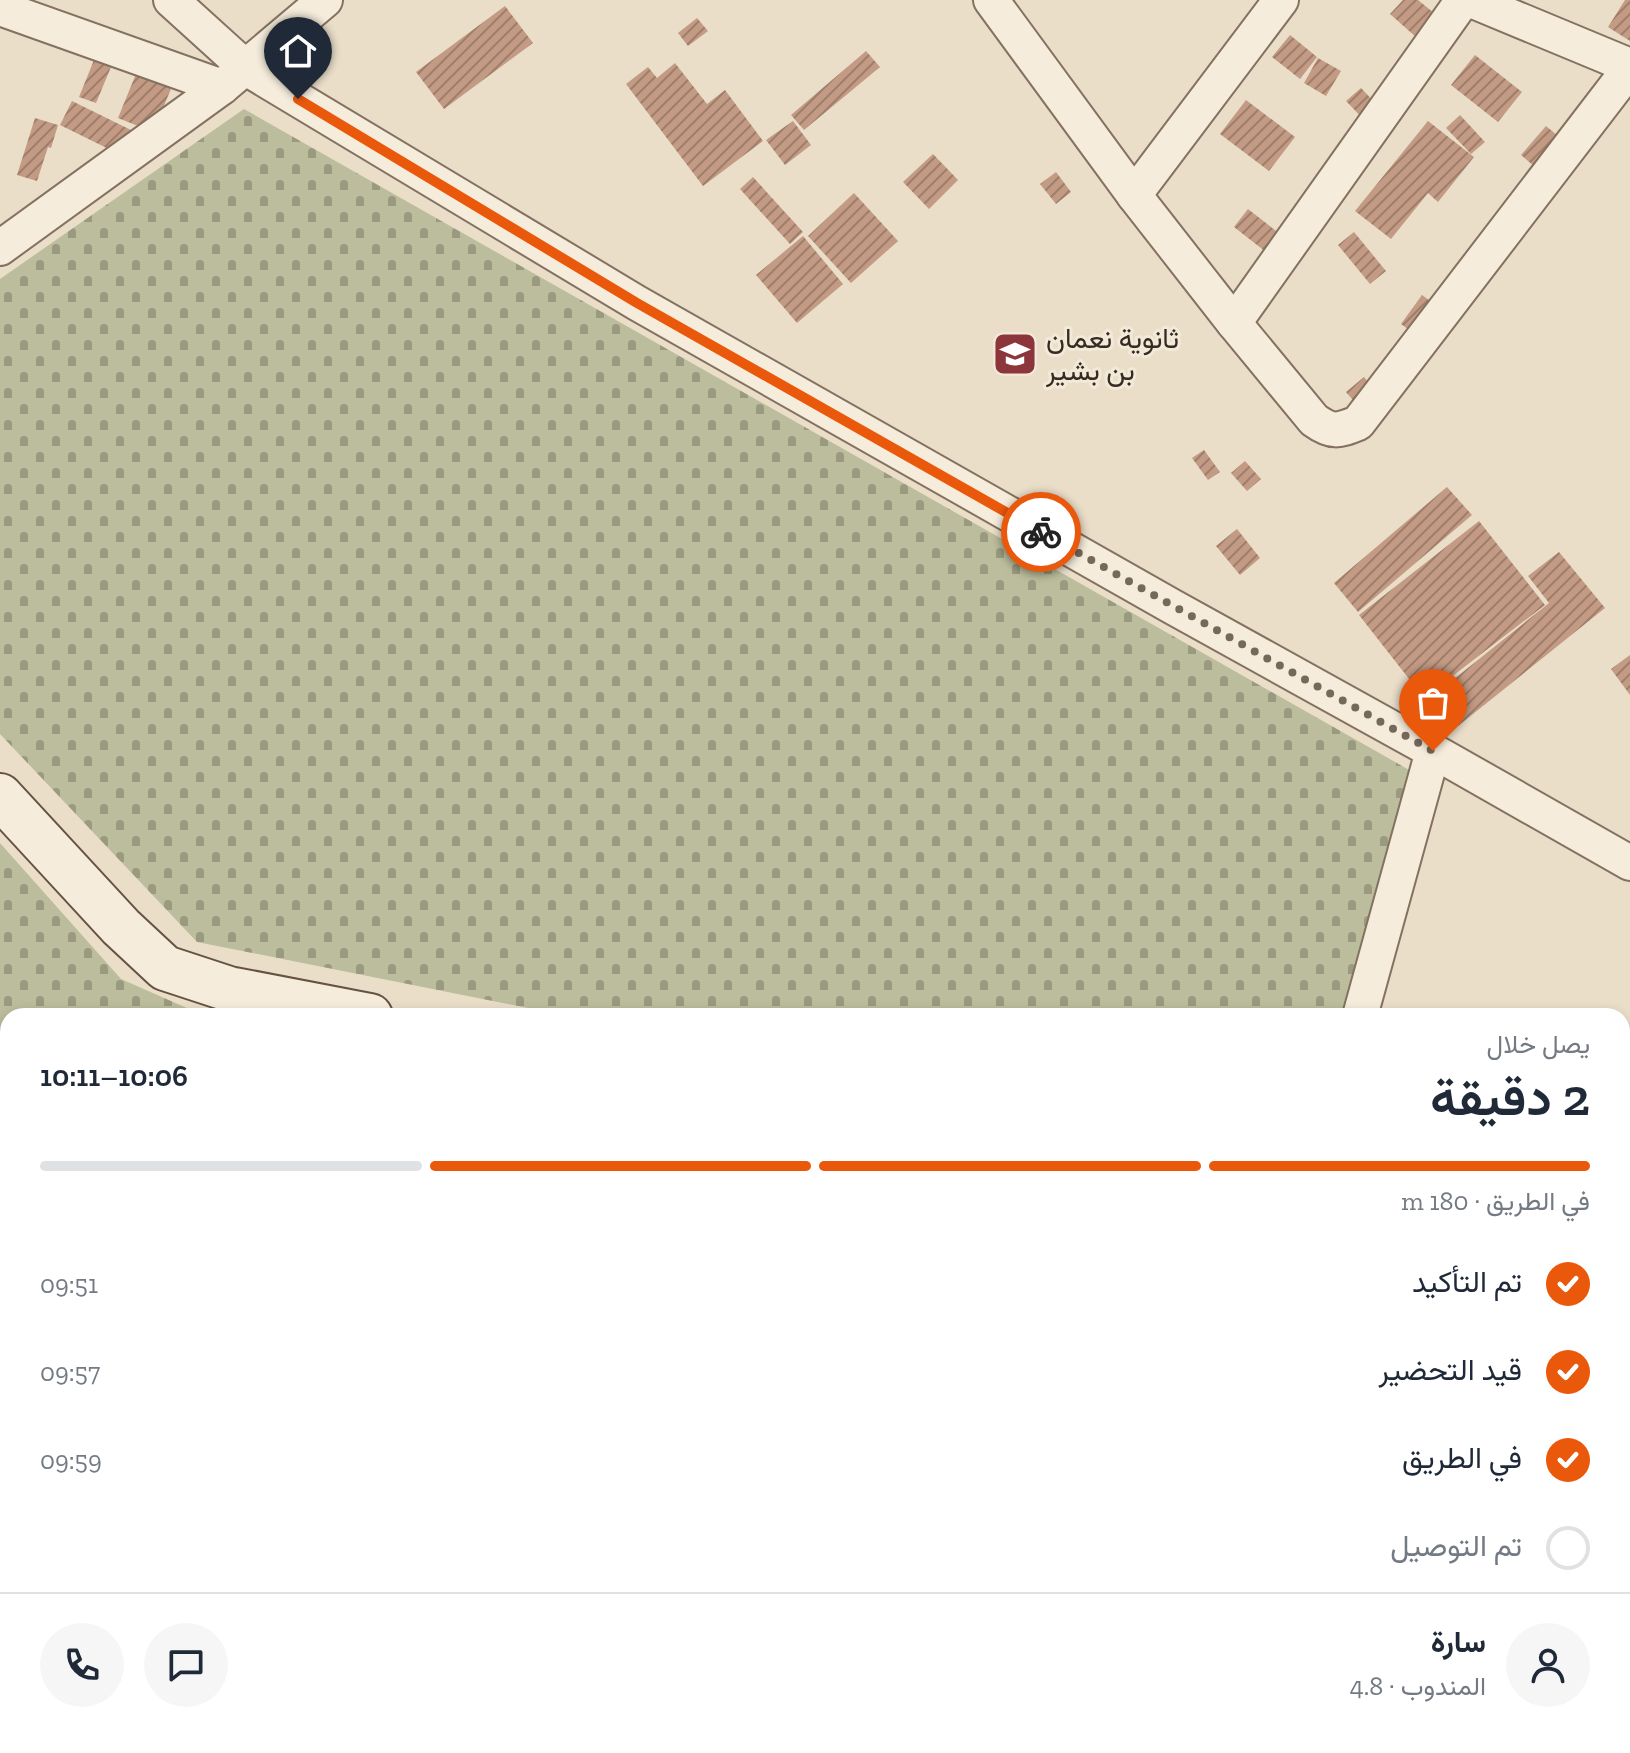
<!DOCTYPE html>
<html lang="ar">
<meta charset="utf-8">
<style>
body{margin:0;font-family:"Zilla Slab",Vazirmatn,serif;background:#f6f6f7;color:#1f2937;direction:rtl;height:100vh;display:flex;flex-direction:column;font-size:30px;white-space:nowrap}
*{box-sizing:border-box;margin:0}
p{font-size:26px;color:#747a83}
.icon{flex:none;width:44px;height:44px;fill:none;stroke:currentColor;stroke-width:2;stroke-linecap:round;stroke-linejoin:round}
.map{position:relative;flex:1;overflow:hidden;direction:ltr}
.sheet{position:absolute;left:0px;top:1008px;width:1630px;height:746px;display:flex;flex-direction:column;background:#fff;border-radius:24px 24px 0 0;box-shadow:0 4px 12px #0003;direction:rtl}
.sheet>*{flex:none}
.pin{position:absolute;display:grid;place-items:center;width:68px;height:68px;color:#fff;margin:-82px -34px;border-radius:50% 50% 50% 0;rotate:-45deg;box-shadow:0 0 8px #0007}
.pin .icon{rotate:45deg}
.courier{position:absolute;display:grid;place-items:center;width:80px;height:80px;margin:-40px;border:6px solid #ea580c;border-radius:50%;background:#fff;color:#222;box-shadow:0 2px 10px #0007}
.summary em{font-style:normal;font-weight:600}
.summary div{display:flex;flex-direction:column-reverse}
.summary{display:flex;align-items:center;justify-content:space-between;height:136px;padding:0 40px}
h1{font-size:52px;font-weight:600;line-height:60px}
.bar{display:grid;grid-template-columns:repeat(4,1fr);gap:12px 8px;align-content:center;height:96px;padding:0 40px}
.bar i{height:10px;border-radius:6px;background:#e0e1e3}
.bar .on{background:#ea580c}
.bar p{grid-column:span 4}
.line{display:flex;align-items:center;gap:20px;padding:0 40px;border-top:2px solid #e0e1e3}
.line div{flex:1}
.round{display:grid;place-items:center;flex:none;width:84px;height:84px;border-radius:42px;background:#f6f6f7}
ol{padding:0 40px;list-style:none}
li{display:flex;align-items:center;gap:24px;height:88px}
li p{margin-inline-start:auto}
li .icon{padding:8px;border-radius:50%;background:#ea580c;color:#fff;stroke-width:4}
li:last-child{color:#747a83}
li i{width:44px;height:44px;border:4px solid #e0e1e3;border-radius:50%}
.map>svg:first-child{display:block}
.cemetery{fill:url(#cemetery-stones)}
.building{fill:url(#building-hatch)}
.lines{fill:none;stroke-linecap:round;stroke-linejoin:round}
.street-casing{stroke:#847160;stroke-width:38}
.secondary-casing{stroke:#665243;stroke-width:48}
.street{stroke:#f5ecdb;stroke-width:34}
.secondary{stroke:#f5ecdb;stroke-width:44}
.done{stroke:#75695c;stroke-width:8;stroke-dasharray:0 14.4}
.route{stroke:#ea580c;stroke-width:10}
.labels{text-anchor:middle;stroke-width:6;stroke-linejoin:round;paint-order:stroke}
.poi-label{font-size:28px;fill:#362a21;stroke:#f2e9d8;text-anchor:start}
</style>
<div class="map">
<svg width="1630" height="1753" viewBox="0 0 1630 1753">
<defs>
<pattern id="cemetery-stones" width="16" height="16" patternUnits="userSpaceOnUse" patternTransform="scale(2)"><rect width="16" height="16" fill="#bbbd9c"/><path d="M2 7V4a2 2 0 0 1 4 0v3zM10 15v-3a2 2 0 0 1 4 0v3z" fill="#999a7f"/></pattern>
<pattern id="building-hatch" width="6" height="6" patternUnits="userSpaceOnUse" patternTransform="scale(2)"><rect width="6" height="6" fill="#c39a83"/><path d="M-1 1l2-2M0 6l6-6M5 7l2-2" fill="none" stroke="#9f7e6b"/></pattern>
</defs>
<rect width="100%" height="100%" fill="#eadec9"/>
<g class="cemetery">
<polygon points="244,109 1418,775 1352,1016 568,1016 197,942 0,734 0,279"/>
<polygon points="0,843 121,979 205,1016 8,1016 8,1590 0,1593"/>
</g>
<g class="building">
<polygon points="1403,0 1418,0 1434,13 1435,54 1390,14"/>
<polygon points="1625,0 1630,0 1630,41 1608,27"/>
<polygon points="505,6 533,43 444,109 416,72"/>
<polygon points="697,18 708,31 688,46 678,33"/>
<polygon points="1290,35 1317,57 1300,79 1272,57"/>
<polygon points="866,51 880,67 804,130 791,115"/>
<polygon points="1475,55 1522,92 1498,122 1451,85"/>
<polygon points="1318,58 1341,71 1326,96 1304,83"/>
<polygon points="94,60 111,67 96,103 79,97"/>
<polygon points="675,63 707,104 725,90 763,141 703,186 626,84 648,67 657,78"/>
<polygon points="138,69 173,84 153,132 118,118"/>
<polygon points="1361,88 1382,110 1367,123 1346,101"/>
<polygon points="1246,100 1295,137 1269,171 1220,134"/>
<polygon points="72,101 135,132 123,156 60,125"/>
<polygon points="1460,115 1485,142 1471,154 1446,128"/>
<polygon points="35,118 58,125 51,148 48,147 37,181 17,175"/>
<polygon points="793,121 811,145 785,165 766,140"/>
<polygon points="1428,121 1474,157 1438,202 1428,193 1391,239 1355,211"/>
<polygon points="1546,126 1570,146 1544,175 1521,155"/>
<polygon points="933,154 958,180 929,209 903,182"/>
<polygon points="1056,172 1071,192 1056,204 1040,184"/>
<polygon points="753,177 803,232 790,244 740,189"/>
<polygon points="854,193 898,241 851,283 808,236"/>
<polygon points="1248,209 1280,234 1266,252 1234,227"/>
<polygon points="1354,232 1386,271 1370,284 1338,245"/>
<polygon points="803,236 843,284 797,323 756,275"/>
<polygon points="1422,295 1444,311 1423,340 1401,324"/>
<polygon points="1364,377 1382,398 1364,413 1346,392"/>
<polygon points="1204,450 1220,472 1208,480 1192,458"/>
<polygon points="1245,461 1261,479 1247,491 1231,473"/>
<polygon points="1447,487 1472,515 1358,612 1334,583"/>
<polygon points="1479,521 1545,605 1424,698 1359,615"/>
<polygon points="1237,529 1260,558 1240,575 1216,546"/>
<polygon points="1559,552 1605,608 1458,726 1434,695 1549,603 1528,576"/>
<polygon points="1630,655 1630,695 1611,669"/>
<polygon points="1622,1569 1630,1570 1630,1614 1622,1613"/>
<polygon points="8,1684 8,1745 0,1726 0,1687"/>
<polygon points="886,1746 931,1751 931,1753 885,1753"/>
</g>
<g class="lines">
<g class="street-casing">
<g id="street">
<polyline points="171,0 246,68 637,303 1173,607 1433,751 1630,863"/>
<path d="M991,0L1134,195L1234,323L1314,420C1332,433 1338,431 1358,423L1630,68"/>
<polyline points="1471,0 1630,66"/>
<polyline points="0,8 222,87"/>
<polyline points="1134,195 1281,0"/>
<polyline points="0,248 222,87 325,0"/>
<polyline points="1234,323 1463,0"/>
<polyline points="1360,1016 1433,751"/>
<polyline points="0,1640 8,1636"/>
<polyline points="0,1662 8,1679"/>
<polyline points="1622,1711 1630,1713"/>
<polyline points="39,1746 42,1753"/>
<polyline points="145,1746 148,1753"/>
<polyline points="281,1746 284,1753"/>
<polyline points="420,1746 423,1753"/>
<polyline points="1091,1746 1096,1753"/>
<polyline points="80,1753 94,1746"/>
<polyline points="510,1753 512,1746"/>
<polyline points="664,1753 665,1746"/>
<polyline points="810,1753 812,1746"/>
<polyline points="1017,1753 1022,1746"/>
</g>
</g>
<g class="secondary-casing">
<g id="secondary">
<polyline points="0,796 121,927 165,968 229,989 370,1016"/>
<polyline points="1622,1268 1630,1269"/>
</g>
</g>
<use href="#street" class="street"/>
<use href="#secondary" class="secondary"/>
</g>
<g class="lines">
<polyline class="done" points="1041,532 1433,751"/>
<polyline class="route" points="298,99 637,303 1041,532"/>
</g>
<defs>
<g id="school-square" transform="scale(2.3)"><rect x="-9" y="-9" width="18" height="18" rx="4" fill="#8c363c" stroke="#f2e9d8"/><path d="M0-5L7-2L0 1L-7-2ZM-4 1L0 2.5L4 1V4Q0 6-4 4Z" fill="#fff"/></g>
</defs>
<g fill-rule="evenodd">
<use href="#school-square" x="1015" y="354"/>
</g>
<g class="labels">
<g class="poi-label">
<text x="1046" y="348">ثانوية نعمان<tspan x="1046" dy="32">بن بشير</tspan></text>
</g>
</g>
</svg>
<div class="pin" style="left:1433px;top:751px;background:#ea580c"><svg class="icon" aria-label="bag" viewBox="0 0 24 24"><path d="M5 8h14l-1 12H6zM9 8a3 3 0 0 1 6 0"/></svg></div>
<div class="pin" style="left:298px;top:99px;background:#1f2937"><svg class="icon" aria-label="home" viewBox="0 0 24 24"><path d="M3 11l9-7 9 7M6 9v11h12V9"/></svg></div>
<div class="courier" style="left:1041px;top:532px"><svg class="icon" aria-label="bike" viewBox="0 0 24 24"><circle cx="6" cy="16" r="4"/><circle cx="18" cy="16" r="4"/><path d="M6 16l4-8h5l3 8M10 8l3 8H6M13 5h3"/></svg></div>
<section class="sheet">
<div class="summary"><div><h1>2 دقيقة</h1><p>يصل خلال</p></div><em>10:06–10:11</em></div>
<div class="bar"><i class="on"></i><i class="on"></i><i class="on"></i><i></i><p>في الطريق · 180 m</p></div>
<ol>
<li><svg class="icon" aria-label="check" viewBox="0 0 24 24"><path d="M5 12l5 5 9-10"/></svg>تم التأكيد<p>09:51</p></li>
<li><svg class="icon" aria-label="check" viewBox="0 0 24 24"><path d="M5 12l5 5 9-10"/></svg>قيد التحضير<p>09:57</p></li>
<li><svg class="icon" aria-label="check" viewBox="0 0 24 24"><path d="M5 12l5 5 9-10"/></svg>في الطريق<p>09:59</p></li>
<li><i></i>تم التوصيل</li>
</ol>
<div class="line" style="height:144px"><a class="round"><svg class="icon" aria-label="person" viewBox="0 0 24 24"><circle cx="12" cy="8" r="4"/><path d="M4 21q1-7 8-7t8 7"/></svg></a><div><b>سارة</b><p>المندوب · 4.8</p></div><a class="round"><svg class="icon" aria-label="chat" viewBox="0 0 24 24"><path d="M4 5h16v11H9l-5 4z"/></svg></a><a class="round"><svg class="icon" aria-label="phone" viewBox="0 0 24 24"><path d="M5 4h4l2 5-3 2q2 4 5 5l2-3 5 2v4C11 20 4 13 5 4z"/></svg></a></div>
</section>
</div>
